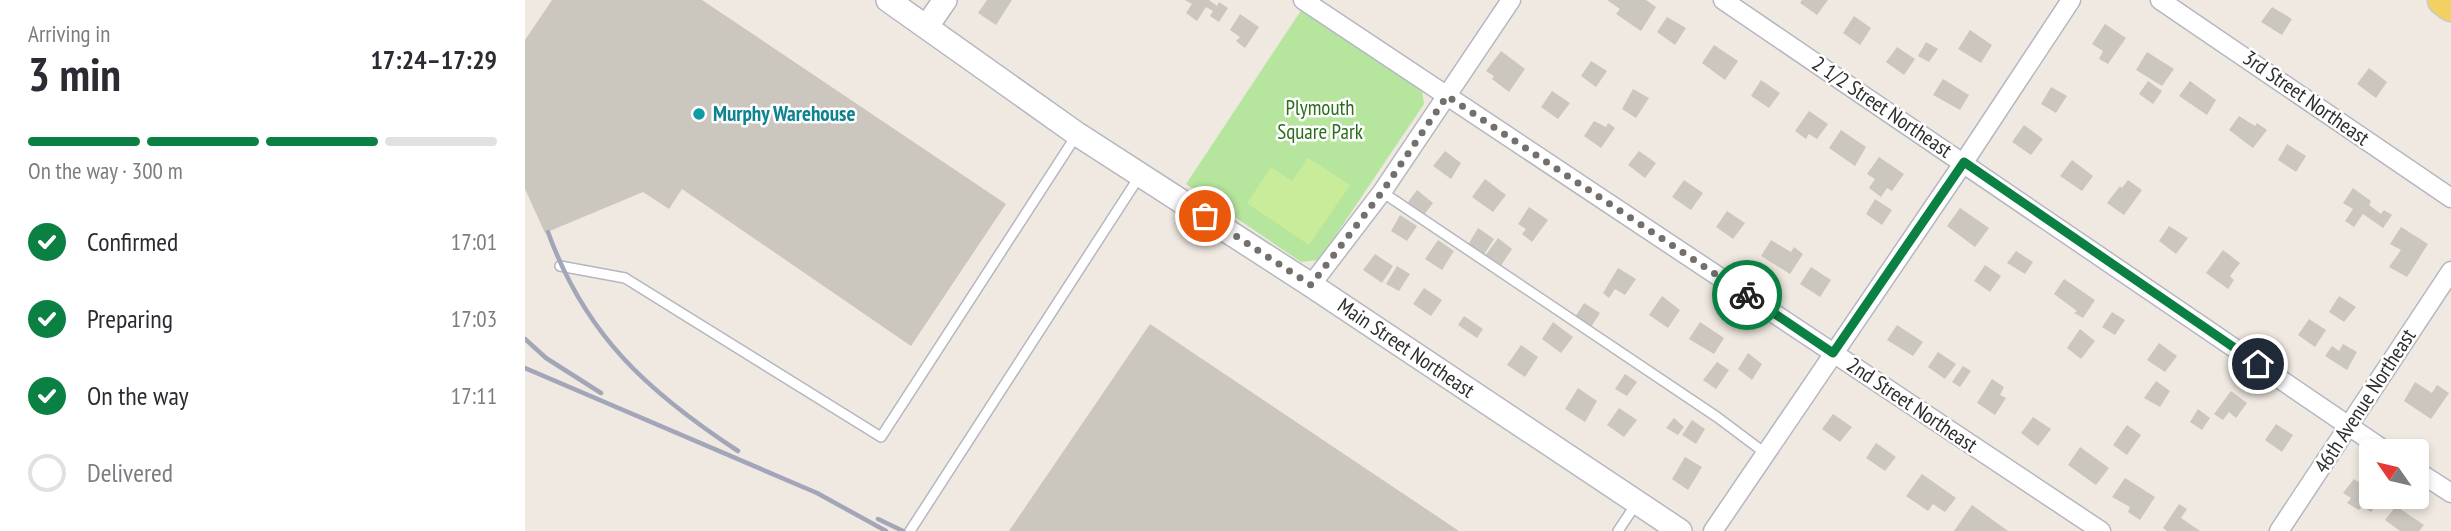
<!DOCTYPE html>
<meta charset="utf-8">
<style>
body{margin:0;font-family:"PT Sans Narrow",sans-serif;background:#f2f2f3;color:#2b2b33;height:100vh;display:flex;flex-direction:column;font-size:26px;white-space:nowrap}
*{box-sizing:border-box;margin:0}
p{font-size:23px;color:#7c7c81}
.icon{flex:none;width:38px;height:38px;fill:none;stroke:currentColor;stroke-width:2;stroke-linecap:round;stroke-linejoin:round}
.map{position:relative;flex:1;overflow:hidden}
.sheet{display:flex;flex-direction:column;background:#fff;width:525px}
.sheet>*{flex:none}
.needle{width:46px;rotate:304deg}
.buttons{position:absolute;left:1834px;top:439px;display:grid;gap:14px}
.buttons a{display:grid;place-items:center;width:70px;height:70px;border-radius:7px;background:#fff;box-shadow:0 4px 10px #0003;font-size:35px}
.pin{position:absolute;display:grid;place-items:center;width:60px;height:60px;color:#fff;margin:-30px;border:4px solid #fff;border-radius:50%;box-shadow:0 2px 7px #0007}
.courier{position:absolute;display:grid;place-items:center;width:70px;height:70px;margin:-35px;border:5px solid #0b8043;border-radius:50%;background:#fff;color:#222;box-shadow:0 2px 9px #0007}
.head em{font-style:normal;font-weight:700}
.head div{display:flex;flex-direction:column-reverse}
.head{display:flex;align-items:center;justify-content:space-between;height:119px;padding:0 28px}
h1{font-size:46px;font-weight:700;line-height:52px}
.bar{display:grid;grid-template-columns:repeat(4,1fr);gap:10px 7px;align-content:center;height:84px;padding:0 28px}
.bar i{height:9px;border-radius:5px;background:#e1e1e2}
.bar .on{background:#0b8043}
.bar p{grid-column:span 4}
ol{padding:0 28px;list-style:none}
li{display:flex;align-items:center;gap:21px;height:77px}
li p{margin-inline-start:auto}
li .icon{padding:7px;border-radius:50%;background:#0b8043;color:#fff;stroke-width:4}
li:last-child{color:#7c7c81}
li i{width:38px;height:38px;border:4px solid #e1e1e2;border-radius:50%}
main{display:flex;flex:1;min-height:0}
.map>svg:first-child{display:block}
.green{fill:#b6e59e}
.pitch{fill:#c9ec9a}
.building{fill:#cbc7bf}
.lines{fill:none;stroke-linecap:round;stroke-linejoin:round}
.service-casing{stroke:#b4b7c1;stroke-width:12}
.minor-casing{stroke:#b4b7c1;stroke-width:21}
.tertiary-casing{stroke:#b4b7c1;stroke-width:26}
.primary-casing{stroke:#c9c9c9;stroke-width:33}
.service{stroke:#fff;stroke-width:9}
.minor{stroke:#fff;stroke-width:18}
.tertiary{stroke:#fff;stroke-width:23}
.primary{stroke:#f2d163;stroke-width:30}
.rail{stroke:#a3a6b8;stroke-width:4.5}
.done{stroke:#726f6d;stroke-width:7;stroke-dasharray:0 12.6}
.route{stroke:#0b8043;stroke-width:9}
.culture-dot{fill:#0f9aa8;stroke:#fff;stroke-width:2.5}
.labels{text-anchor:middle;stroke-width:5;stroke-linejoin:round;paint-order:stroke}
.street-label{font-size:21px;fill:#2e2e2e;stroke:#fff}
.park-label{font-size:21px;fill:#2c6e1b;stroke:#fff}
.culture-label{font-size:21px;font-weight:bold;fill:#0d838f;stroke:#fff;text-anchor:start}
</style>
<main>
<section class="sheet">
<div class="head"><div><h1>3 min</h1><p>Arriving in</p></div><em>17:24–17:29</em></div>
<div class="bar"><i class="on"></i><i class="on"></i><i class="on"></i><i></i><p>On the way · 300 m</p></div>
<ol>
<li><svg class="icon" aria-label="check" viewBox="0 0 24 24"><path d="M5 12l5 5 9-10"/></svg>Confirmed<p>17:01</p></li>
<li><svg class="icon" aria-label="check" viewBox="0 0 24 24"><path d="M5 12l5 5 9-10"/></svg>Preparing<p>17:03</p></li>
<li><svg class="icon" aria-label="check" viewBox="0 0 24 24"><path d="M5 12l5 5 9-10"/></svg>On the way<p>17:11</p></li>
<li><i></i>Delivered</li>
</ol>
</section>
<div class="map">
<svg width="1926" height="531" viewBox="0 0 1926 531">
<rect width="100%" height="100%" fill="#efe9e1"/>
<polygon class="green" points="777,9 897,90 899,104 794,260 776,262 661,184"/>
<polygon class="pitch" points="783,158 825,185 784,245 722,203 746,167 767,181"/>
<g class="building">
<polygon points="27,0 177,0 481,204 386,346 157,189 144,209 118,192 20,233 0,189 0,40"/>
<polygon points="462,0 487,0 471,25 453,13"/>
<polygon points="660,0 684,0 692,6 694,2 703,8 694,22 685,16 688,11 681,7 672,21 661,13 667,4"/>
<polygon points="1082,0 1121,0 1131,7 1116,31 1091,14 1095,9"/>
<polygon points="1277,0 1303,0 1292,15 1275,3"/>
<polygon points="1747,7 1767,19 1757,35 1736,22"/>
<polygon points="715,14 734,27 720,48 711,41 715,37 705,30"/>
<polygon points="1329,16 1346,28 1335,45 1318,33"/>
<polygon points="1142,17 1161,28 1150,45 1132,32"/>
<polygon points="1580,24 1601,38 1583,64 1574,59 1578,51 1567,44"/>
<polygon points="1445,30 1467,45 1456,63 1433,49"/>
<polygon points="1401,42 1413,49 1404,62 1393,56"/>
<polygon points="1189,45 1213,61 1200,80 1177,63"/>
<polygon points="1372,47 1390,59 1379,75 1361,62"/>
<polygon points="976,51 1000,69 984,92 967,79 969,76 961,71"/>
<polygon points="1622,52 1649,69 1637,86 1611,70"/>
<polygon points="1066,61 1082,71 1071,87 1056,76"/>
<polygon points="1844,68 1862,82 1851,98 1832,84"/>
<polygon points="1418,79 1444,95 1435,110 1408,95"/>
<polygon points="1236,80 1255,93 1244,108 1226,96"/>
<polygon points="1623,81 1637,91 1628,104 1614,94"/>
<polygon points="1665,81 1691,100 1682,115 1654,96"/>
<polygon points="1526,87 1542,96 1531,113 1516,104"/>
<polygon points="1108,89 1124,98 1111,118 1097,109"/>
<polygon points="1027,91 1045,103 1033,119 1016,107"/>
<polygon points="1284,111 1303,124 1292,139 1284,134 1281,139 1270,131"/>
<polygon points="1714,116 1730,126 1732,123 1742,130 1728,148 1704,130"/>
<polygon points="1069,121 1081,127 1083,123 1090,128 1076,148 1059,136"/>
<polygon points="1499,125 1518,139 1506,155 1487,142"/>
<polygon points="1316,130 1341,147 1330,166 1304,148"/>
<polygon points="1762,144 1781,156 1771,172 1753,160"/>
<polygon points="920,151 936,163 926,179 908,166"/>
<polygon points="1114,151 1131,163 1120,178 1103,165"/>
<polygon points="1354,157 1379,174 1367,191 1362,188 1356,197 1344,188 1350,179 1342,174"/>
<polygon points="1547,160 1568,176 1557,191 1535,176"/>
<polygon points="960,179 981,195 968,212 947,197"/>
<polygon points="1159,180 1178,193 1166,210 1147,197"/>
<polygon points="1603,180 1617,190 1599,215 1582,203 1595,186 1597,188"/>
<polygon points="1828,188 1846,201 1844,205 1856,214 1859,210 1867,215 1858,228 1838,214 1829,227 1820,221 1828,209 1818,203"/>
<polygon points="892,190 908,203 899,215 883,202"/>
<polygon points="1350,199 1367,210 1357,225 1341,214"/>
<polygon points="1004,207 1023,220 1007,242 997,234 1001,229 993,224"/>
<polygon points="1435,208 1464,228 1450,247 1422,226"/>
<polygon points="1202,211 1220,223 1208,239 1191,227"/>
<polygon points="875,215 892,226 882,241 866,231"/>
<polygon points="1644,226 1663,238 1651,254 1634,241"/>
<polygon points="1876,227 1903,244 1882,277 1864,267 1876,250 1865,244"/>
<polygon points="953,228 969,239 958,256 943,245"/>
<polygon points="973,238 987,249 975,267 960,256"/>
<polygon points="913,240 929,251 917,270 900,259"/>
<polygon points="1246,240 1266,252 1269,247 1278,254 1265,274 1236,256"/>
<polygon points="1698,250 1715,263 1705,276 1709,280 1703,289 1681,273"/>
<polygon points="1491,251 1508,262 1500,274 1482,263"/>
<polygon points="850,254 868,266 857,283 838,270"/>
<polygon points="1460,265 1476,276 1465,292 1449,281"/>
<polygon points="872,266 885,274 874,291 861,284"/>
<polygon points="1286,267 1306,280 1295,297 1275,284"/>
<polygon points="1093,268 1111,279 1100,295 1090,289 1084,298 1078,293"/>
<polygon points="1539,279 1570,300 1558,318 1549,313 1552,311 1529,294"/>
<polygon points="899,288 917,300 906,316 888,304"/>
<polygon points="1137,296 1155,310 1143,328 1124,315"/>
<polygon points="1814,296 1831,307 1819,322 1804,312"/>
<polygon points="1059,303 1075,313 1066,327 1050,317"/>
<polygon points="1587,312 1600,320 1590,335 1577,327"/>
<polygon points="939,316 958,329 952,338 933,325"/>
<polygon points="1784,319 1801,330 1790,347 1773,335"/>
<polygon points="1028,322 1048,337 1036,353 1017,339"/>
<polygon points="1175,322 1199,338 1189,354 1164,339"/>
<polygon points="625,324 934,531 484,531"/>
<polygon points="1372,325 1398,342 1388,356 1362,340"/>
<polygon points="1555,329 1570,341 1556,359 1542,348"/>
<polygon points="1634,343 1652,356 1640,372 1622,360"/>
<polygon points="1818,344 1832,352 1822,370 1800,356 1807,346 1814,351"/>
<polygon points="996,345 1013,357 1000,377 982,365"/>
<polygon points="1413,352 1431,364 1420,379 1403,367"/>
<polygon points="1223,353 1237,364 1227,380 1213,369"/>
<polygon points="1192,362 1204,370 1191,389 1178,380"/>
<polygon points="1438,366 1446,371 1435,387 1427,382"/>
<polygon points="1100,374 1112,382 1102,396 1090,389"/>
<polygon points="1467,379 1479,387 1475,395 1481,398 1470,415 1452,403"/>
<polygon points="1631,381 1645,391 1635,407 1619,398"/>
<polygon points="1890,382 1907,393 1912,385 1924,393 1906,419 1879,401"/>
<polygon points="1053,388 1072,401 1060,422 1040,409"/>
<polygon points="1706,391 1722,403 1711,418 1704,412 1698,420 1689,414"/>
<polygon points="1094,408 1112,420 1099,437 1082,425"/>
<polygon points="1673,409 1685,418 1677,430 1665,422"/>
<polygon points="1308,414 1327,427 1315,442 1297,429"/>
<polygon points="1508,417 1526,429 1513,446 1496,433"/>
<polygon points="1149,418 1159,427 1153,435 1141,428"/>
<polygon points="1167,420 1180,429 1171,444 1157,435"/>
<polygon points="1751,424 1768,435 1757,452 1740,440"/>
<polygon points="1602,425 1616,435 1602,455 1588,445"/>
<polygon points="1351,443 1371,457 1360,471 1341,458"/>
<polygon points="1555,447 1584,468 1571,485 1543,465"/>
<polygon points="1160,457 1177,467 1163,490 1147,479"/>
<polygon points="1397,474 1431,498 1420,512 1408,504 1403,511 1381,496"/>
<polygon points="1600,478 1630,497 1615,520 1603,512 1605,507 1587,497"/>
<polygon points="1829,479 1846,490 1846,497 1857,497 1846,512 1837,506 1834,510 1822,503 1826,498 1818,493"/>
<polygon points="1654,504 1662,509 1656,518 1675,531 1642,531 1638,528"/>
<polygon points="1447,505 1483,531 1429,531"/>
<polygon points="1871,506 1899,525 1894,531 1875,531 1860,520"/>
</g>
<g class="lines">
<g class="service-casing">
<g id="service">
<polyline points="857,192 1192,417 1240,453"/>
<polyline points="35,266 100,278 356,437 551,136"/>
<polyline points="385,531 614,177"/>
<polyline points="1093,531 1111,504"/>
</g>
</g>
<g class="minor-casing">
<g id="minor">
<polyline points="778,0 1576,531"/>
<polyline points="1198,0 1862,452"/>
<polyline points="1635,0 1926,198"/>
<polyline points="786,285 857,192 986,0"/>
<polyline points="1892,471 1926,493"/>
<polyline points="1188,531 1439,162 1546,0"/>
<polyline points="1754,531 1926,271"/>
</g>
</g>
<g class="tertiary-casing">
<g id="tertiary">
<polyline points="363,0 552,134 786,285 1155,531"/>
<polyline points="402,26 420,0"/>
</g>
</g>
<g class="primary-casing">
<polyline id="primary" points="1918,0 1926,6"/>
</g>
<use href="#service" class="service"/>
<use href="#minor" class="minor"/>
<use href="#tertiary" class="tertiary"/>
<use href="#primary" class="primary"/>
<g class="rail">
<path d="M23,232C60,335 123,392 213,451"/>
<polyline points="0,339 21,358 76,393"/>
<polyline points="0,368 292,493 361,531"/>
<polyline points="353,519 378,531"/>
</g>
</g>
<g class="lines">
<polyline class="done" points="680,216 786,285 857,192 922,96 1222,295"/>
<polyline class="route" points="1222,295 1308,353 1439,162 1733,364"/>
</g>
<circle class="culture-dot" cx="174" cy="114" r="7"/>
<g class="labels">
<g class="street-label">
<text transform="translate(1781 98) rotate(35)" y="7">3rd Street Northeast</text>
<text transform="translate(1357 107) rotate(34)" y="7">2 1/2 Street Northeast</text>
<text transform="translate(881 348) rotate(34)" y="7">Main Street Northeast</text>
<text transform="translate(1840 401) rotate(-57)" y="7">46th Avenue Northeast</text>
<text transform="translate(1387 405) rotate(34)" y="7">2nd Street Northeast</text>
</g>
<g class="park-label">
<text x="795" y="115">Plymouth<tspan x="795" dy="24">Square Park</tspan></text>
</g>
<g class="culture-label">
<text x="188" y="121">Murphy Warehouse</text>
</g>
</g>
</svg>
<div class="buttons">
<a><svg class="needle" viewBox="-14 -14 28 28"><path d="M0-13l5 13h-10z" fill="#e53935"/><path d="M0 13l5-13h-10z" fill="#7c7c81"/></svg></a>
</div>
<div class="pin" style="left:680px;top:216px;background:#ea580c"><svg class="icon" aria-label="bag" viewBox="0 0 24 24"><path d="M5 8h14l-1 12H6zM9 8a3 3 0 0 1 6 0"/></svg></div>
<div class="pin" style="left:1733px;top:364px;background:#1f2937"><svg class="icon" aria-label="home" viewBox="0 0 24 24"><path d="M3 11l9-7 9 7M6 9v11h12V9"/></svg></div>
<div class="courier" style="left:1222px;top:295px"><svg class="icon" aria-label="bike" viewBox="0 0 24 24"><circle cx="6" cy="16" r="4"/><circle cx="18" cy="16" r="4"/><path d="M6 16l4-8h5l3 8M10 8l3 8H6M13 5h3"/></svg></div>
</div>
</main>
